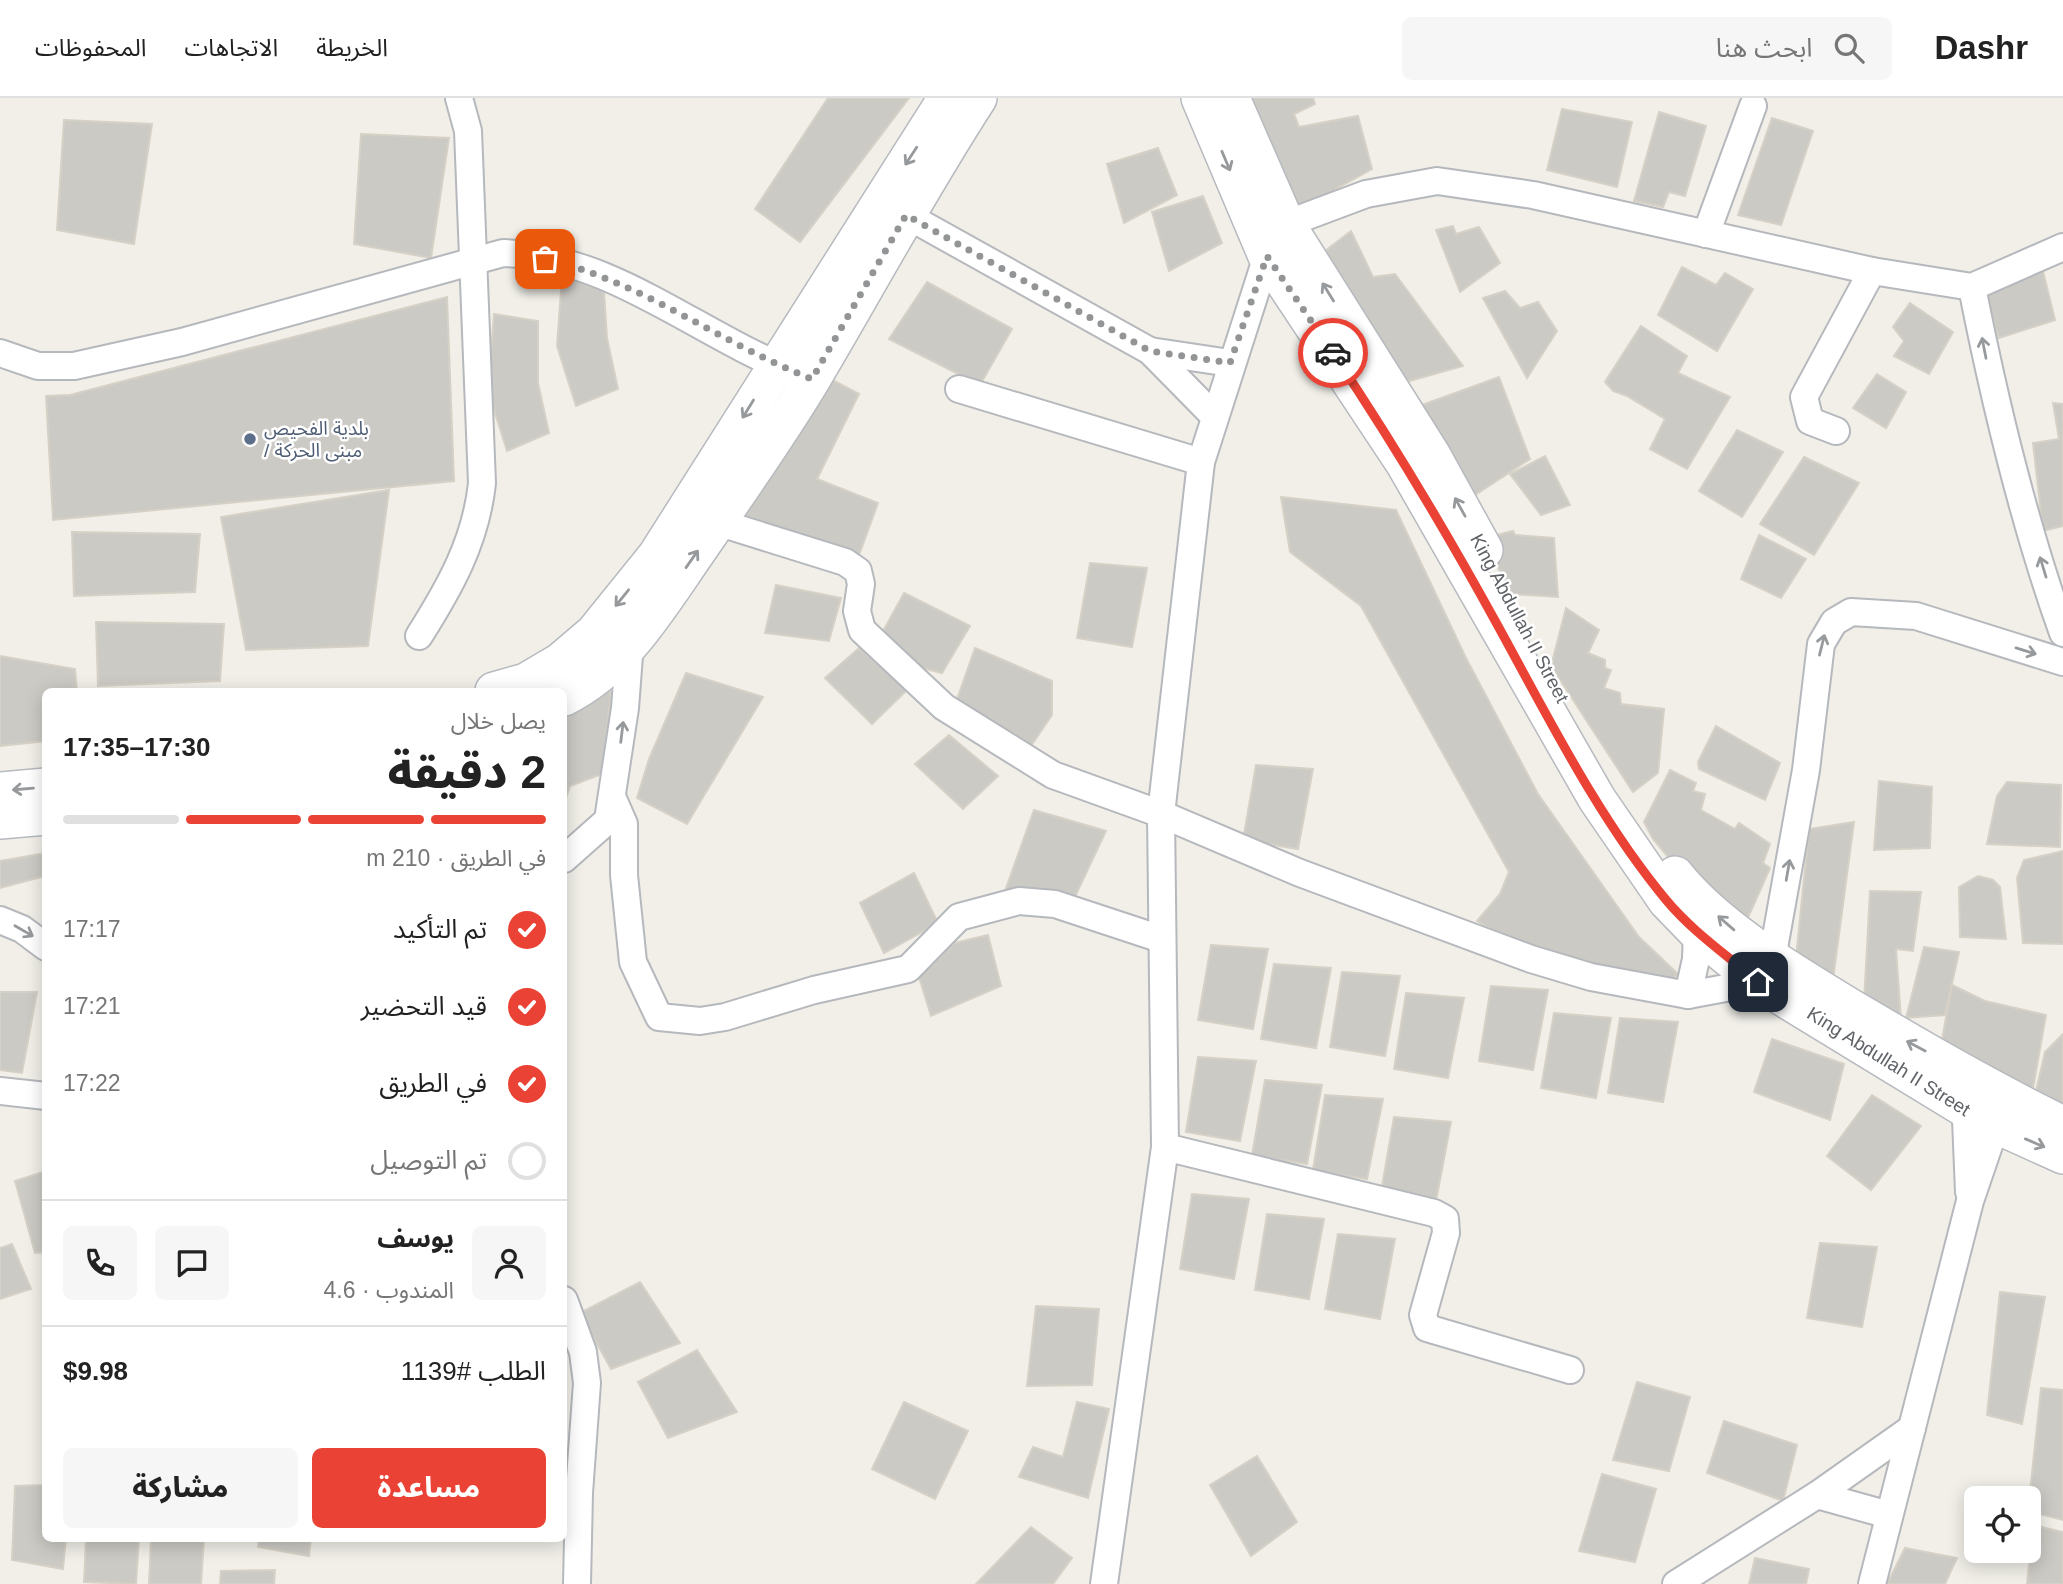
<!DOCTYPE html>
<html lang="ar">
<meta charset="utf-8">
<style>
body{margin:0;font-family:Helvetica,"Noto Sans Arabic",sans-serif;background:#f6f6f6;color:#222;direction:rtl;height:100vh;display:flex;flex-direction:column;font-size:26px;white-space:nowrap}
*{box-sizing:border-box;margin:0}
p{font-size:23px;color:#767676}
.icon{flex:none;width:38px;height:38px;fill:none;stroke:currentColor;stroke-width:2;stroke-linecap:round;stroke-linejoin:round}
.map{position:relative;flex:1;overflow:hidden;direction:ltr}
.details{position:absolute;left:42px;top:590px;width:525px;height:854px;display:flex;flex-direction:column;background:#fff;border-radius:10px;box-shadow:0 4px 18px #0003;direction:rtl}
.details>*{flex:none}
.buttons{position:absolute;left:1964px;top:1388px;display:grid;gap:14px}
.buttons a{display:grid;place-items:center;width:77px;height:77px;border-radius:10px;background:#fff;box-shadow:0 4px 18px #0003;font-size:35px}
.pin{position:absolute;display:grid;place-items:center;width:60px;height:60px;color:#fff;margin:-30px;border-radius:14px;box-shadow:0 4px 10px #0006}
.courier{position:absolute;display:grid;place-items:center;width:70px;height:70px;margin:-35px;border:5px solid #ea4335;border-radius:50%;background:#fff;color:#222;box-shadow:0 2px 9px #0007}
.head em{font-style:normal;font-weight:800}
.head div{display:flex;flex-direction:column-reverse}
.head{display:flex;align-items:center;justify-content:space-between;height:119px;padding:0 21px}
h1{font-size:46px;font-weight:800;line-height:52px}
.bar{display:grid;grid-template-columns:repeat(4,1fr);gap:10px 7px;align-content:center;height:84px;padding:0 21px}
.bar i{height:9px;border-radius:5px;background:#e0e0e0}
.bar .current{background:#ea4335}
.bar p{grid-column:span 4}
.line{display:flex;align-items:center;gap:18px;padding:0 21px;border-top:2px solid #e0e0e0}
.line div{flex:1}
.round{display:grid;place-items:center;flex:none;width:74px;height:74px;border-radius:10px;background:#f6f6f6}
ol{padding:0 21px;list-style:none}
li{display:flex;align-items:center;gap:21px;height:77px}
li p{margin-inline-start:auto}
li .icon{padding:7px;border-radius:50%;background:#ea4335;color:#fff;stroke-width:4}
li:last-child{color:#767676}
li i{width:38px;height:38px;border:4px solid #e0e0e0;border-radius:50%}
.cta{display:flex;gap:14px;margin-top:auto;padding:14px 21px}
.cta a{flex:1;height:80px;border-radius:10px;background:#ea4335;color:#fff;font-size:28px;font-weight:800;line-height:80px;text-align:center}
.cta a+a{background:#f6f6f6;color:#222}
header{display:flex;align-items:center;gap:42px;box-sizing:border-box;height:98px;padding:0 35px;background:#fff;border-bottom:2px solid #e0e0e0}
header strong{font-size:33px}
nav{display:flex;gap:38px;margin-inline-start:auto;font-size:24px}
.search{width:490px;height:63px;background:#f6f6f6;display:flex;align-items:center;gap:18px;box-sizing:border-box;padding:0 24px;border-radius:10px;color:#767676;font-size:26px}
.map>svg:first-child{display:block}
.building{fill:#cccac5;stroke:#d6d1c6;stroke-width:2}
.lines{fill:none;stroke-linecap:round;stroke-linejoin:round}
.street-casing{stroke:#b5b8bc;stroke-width:30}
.secondary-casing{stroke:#b6babf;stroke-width:40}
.street{stroke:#fff;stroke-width:26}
.secondary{stroke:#fff;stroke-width:37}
.oneway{stroke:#979a9d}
.done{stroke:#929495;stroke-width:7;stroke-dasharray:0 12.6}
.route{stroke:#ea4335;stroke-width:9}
.service-dot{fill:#5c6f8a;stroke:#fff;stroke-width:2.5}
.labels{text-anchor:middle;stroke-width:5;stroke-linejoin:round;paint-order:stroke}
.service-label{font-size:19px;fill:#4e5e75;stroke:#fff;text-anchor:start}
.street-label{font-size:19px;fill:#5f6368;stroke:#fff}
</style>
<header>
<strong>Dashr</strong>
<div class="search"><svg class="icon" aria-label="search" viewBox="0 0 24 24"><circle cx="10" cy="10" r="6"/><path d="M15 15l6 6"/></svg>ابحث هنا</div>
<nav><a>الخريطة</a><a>الاتجاهات</a><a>المحفوظات</a></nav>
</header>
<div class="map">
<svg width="2063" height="1486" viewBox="0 0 2063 1486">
<rect width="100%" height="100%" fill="#f1efe8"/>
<g class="building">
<polygon points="828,0 909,0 800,144 755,111"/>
<polygon points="1240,0 1313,0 1315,6 1294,16 1299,29 1358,18 1372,71 1336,91 1339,99 1287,120"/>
<polygon points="1562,11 1632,24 1617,89 1547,72"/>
<polygon points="1659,14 1706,28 1685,98 1669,94 1663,109 1634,103"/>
<polygon points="1772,20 1813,33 1781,127 1738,117"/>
<polygon points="64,22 152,26 134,146 57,132"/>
<polygon points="361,36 449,40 431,160 354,146"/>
<polygon points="1158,50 1177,97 1124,125 1107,66"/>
<polygon points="1203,98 1222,145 1169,173 1152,114"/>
<polygon points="1453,128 1456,136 1479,129 1500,165 1460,194 1436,132"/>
<polygon points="1351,133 1373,179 1395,176 1463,268 1395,287 1316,160"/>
<polygon points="2041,165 2055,222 1999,240 1984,190"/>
<polygon points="1682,169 1716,187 1725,175 1753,191 1717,253 1658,217"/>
<polygon points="562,179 604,193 607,240 618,291 576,308 557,248"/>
<polygon points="927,184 1012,231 980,287 889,241"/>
<polygon points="1505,193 1520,210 1538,204 1557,233 1527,280 1483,200"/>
<polygon points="447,199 454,383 53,422 46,298 70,297"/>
<polygon points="1910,205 1953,234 1929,276 1894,258 1904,243 1893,229"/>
<polygon points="494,216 538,223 538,285 549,335 507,353 488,293"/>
<polygon points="1641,228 1687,258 1678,275 1730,299 1687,371 1650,351 1665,321 1627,298 1613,293 1605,284"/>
<polygon points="821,276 859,296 817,381 878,405 858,460 735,425"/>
<polygon points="1877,276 1906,294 1886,330 1853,310"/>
<polygon points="1499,279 1530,361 1475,397 1419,308"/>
<polygon points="2053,305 2063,306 2063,428 2043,433 2033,345 2059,341"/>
<polygon points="1737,332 1783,354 1742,419 1699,393"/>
<polygon points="1545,358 1570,407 1541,417 1510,376"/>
<polygon points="1804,359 1859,385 1814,457 1760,426"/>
<polygon points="389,392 368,548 246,552 221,419"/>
<polygon points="1281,399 1396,412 1466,560 1538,696 1639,839 1678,876 1667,886 1589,864 1532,854 1477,823 1500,796 1509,774 1361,508 1290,454"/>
<polygon points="1513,433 1515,437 1554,440 1558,499 1511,496 1482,436 1493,438"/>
<polygon points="72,434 200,436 195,494 74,498"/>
<polygon points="1759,437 1806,461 1781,500 1741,481"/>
<polygon points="1090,465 1147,470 1132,549 1077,540"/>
<polygon points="776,487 841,500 829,543 765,535"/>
<polygon points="904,495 970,528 942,575 911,567 882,535"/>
<polygon points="1566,510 1599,532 1588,555 1605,562 1605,570 1611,572 1604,590 1620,595 1621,606 1664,611 1658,675 1633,694 1551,568"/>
<polygon points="96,524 224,526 220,583 98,588"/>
<polygon points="859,550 907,592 872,626 825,580"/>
<polygon points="975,550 1052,583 1052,617 1029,651 955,607"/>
<polygon points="0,558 75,571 77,593 46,593 46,643 0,648"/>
<polygon points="686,575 763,599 687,726 637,700 649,661"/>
<polygon points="603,588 611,595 602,676 570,688 564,706 564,617"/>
<polygon points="1716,628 1780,665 1765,702 1699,671 1698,664"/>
<polygon points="949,637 998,678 963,711 915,666"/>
<polygon points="1256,667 1313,671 1298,751 1243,742"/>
<polygon points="1670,672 1696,685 1693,693 1705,696 1701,712 1735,731 1739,725 1770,746 1763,765 1770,770 1743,831 1701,799 1653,741 1644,724"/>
<polygon points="1879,683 1932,689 1930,750 1874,752"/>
<polygon points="2007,684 2061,687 2060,749 1987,746 1997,698"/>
<polygon points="1034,712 1106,733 1074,801 1005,793"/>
<polygon points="1854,724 1832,889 1795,870 1809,731"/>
<polygon points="2063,753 2063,846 2023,845 2017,780 2024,762"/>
<polygon points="46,755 46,785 45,778 0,790 0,763"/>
<polygon points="914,775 938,825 884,855 860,805"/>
<polygon points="1978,778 1993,782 2000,789 2006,841 1960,839 1959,789"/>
<polygon points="1870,793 1921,794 1913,853 1896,851 1901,922 1864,904"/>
<polygon points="988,837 1001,888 931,918 919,879 955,845"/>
<polygon points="1211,847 1268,851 1253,931 1198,922"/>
<polygon points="1924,849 1959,854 1945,917 1906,920"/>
<polygon points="1274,866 1331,870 1316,950 1261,941"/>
<polygon points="1342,874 1400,878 1385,958 1330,949"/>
<polygon points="1952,887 1985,903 2046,917 2032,996 1941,947"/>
<polygon points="1491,888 1548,892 1533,972 1479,963"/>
<polygon points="0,894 37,894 22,975 0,972"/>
<polygon points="1406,895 1464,900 1448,980 1394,971"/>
<polygon points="1554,915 1611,920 1596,1000 1541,990"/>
<polygon points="1620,920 1678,924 1663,1004 1608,995"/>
<polygon points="2063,936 2063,1021 2036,993 2045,954"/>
<polygon points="1772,941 1844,966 1830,1022 1754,994"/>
<polygon points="1198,959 1256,963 1240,1043 1186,1034"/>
<polygon points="1265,982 1322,987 1307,1066 1252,1057"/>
<polygon points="1325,997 1383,1001 1367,1081 1313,1072"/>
<polygon points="1872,997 1921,1028 1871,1092 1827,1058"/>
<polygon points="1394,1019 1451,1024 1436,1103 1381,1094"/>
<polygon points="46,1073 46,1154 35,1155 15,1083"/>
<polygon points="1192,1096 1249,1101 1234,1181 1180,1171"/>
<polygon points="1267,1116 1324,1121 1309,1201 1255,1192"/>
<polygon points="1338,1136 1395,1141 1380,1221 1325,1211"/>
<polygon points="1820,1145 1877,1149 1862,1229 1807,1220"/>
<polygon points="12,1146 31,1191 0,1201 0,1150"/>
<polygon points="640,1184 680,1245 611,1271 580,1215"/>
<polygon points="2000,1194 2045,1199 2022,1326 1987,1317"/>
<polygon points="1036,1208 1099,1211 1092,1287 1027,1288"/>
<polygon points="697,1252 737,1314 668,1340 638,1284"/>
<polygon points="1637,1284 1690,1299 1669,1373 1613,1362"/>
<polygon points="2041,1290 2063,1292 2063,1422 2028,1413"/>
<polygon points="904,1304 968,1333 935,1401 872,1371"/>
<polygon points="1077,1304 1109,1311 1088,1400 1019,1379 1033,1349 1063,1359"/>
<polygon points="1724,1323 1797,1347 1783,1403 1707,1375"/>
<polygon points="1257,1358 1297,1424 1251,1458 1210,1387"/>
<polygon points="1602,1376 1656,1391 1635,1464 1579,1453"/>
<polygon points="46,1387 46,1440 66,1440 63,1471 12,1462 15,1388"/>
<polygon points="2033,1427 2063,1434 2063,1486 2027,1486"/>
<polygon points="1031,1429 1072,1460 1053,1486 976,1486"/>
<polygon points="86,1440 139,1440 136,1486 84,1484"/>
<polygon points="151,1440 204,1440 201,1486 149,1486"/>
<polygon points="259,1440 311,1440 309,1458 258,1449"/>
<polygon points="1905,1450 1957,1460 1945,1486 1887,1486"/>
<polygon points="1755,1460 1809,1471 1806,1486 1749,1486"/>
<polygon points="275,1472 274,1486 220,1486 221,1473"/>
</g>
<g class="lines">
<g class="street-casing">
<g id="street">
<polyline points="906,117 1150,253 1214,318"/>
<polyline points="1286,126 1366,96 1437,83 1533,97 1872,173 1972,189 2063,149"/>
<polyline points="1706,136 1753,8"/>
<path d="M1972,189C1995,306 2023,423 2063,535"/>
<polyline points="1150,253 1230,265"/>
<path d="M0,255L38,268H74L182,244L503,155C611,158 695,235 792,273"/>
<polyline points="959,291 1201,364"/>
<polyline points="1836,333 1810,323 1804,299 1872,173"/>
<polyline points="717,424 845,464 858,473 861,486 857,513 862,532 944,609 1053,677 1161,716 1300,775 1531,861 1591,879 1688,897 1758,884 1772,861 1806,672 1821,546 1834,524 1851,514 1916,518 2063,564"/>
<path d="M419,538C450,489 476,443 482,385L468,33L459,0"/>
<polyline points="613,701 624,726 624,777 633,864 659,919 700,923 725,919 814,892 908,871 959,819 1019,803 1055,806 1161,841"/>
<polyline points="564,761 608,722 625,610 630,544"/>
<polyline points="0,822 22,831 46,849"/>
<polyline points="1688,897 1696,861 1697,834"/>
<polyline points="0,993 46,998"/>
<polyline points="1965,997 1969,1094"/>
<polyline points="1165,1049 1434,1115 1445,1121 1446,1135 1423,1217 1427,1230 1570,1272"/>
<polyline points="564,1202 583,1254 587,1285 579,1395 577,1486"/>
<polyline points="1817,1397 1889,1417"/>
<polyline points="1104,1486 1165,1049 1161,716 1201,364 1267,158"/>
<polyline points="1676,1486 1817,1397 1912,1330"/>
<polyline points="1872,1486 1970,1103 2001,1012"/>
</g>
</g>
<g class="secondary-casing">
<g id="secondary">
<polyline points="1200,0 1267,158 1405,366 1597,701 1667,803 1697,834 1758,884 1979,1019 2063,1057"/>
<polyline points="1231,0 1286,126 1431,356 1484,452"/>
<polyline points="494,593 526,584 560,564 594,535 657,457 947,0"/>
<path d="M564,599C624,570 661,505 698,452C737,395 778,338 813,279C868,186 919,91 978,0"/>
<polyline points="0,693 46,689"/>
<polyline points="0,722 46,718"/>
<path d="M1675,777C1716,829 1792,874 1848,908C1919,950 1989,991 2063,1027"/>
</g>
</g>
<use href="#street" class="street"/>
<use href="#secondary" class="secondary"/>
</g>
<defs><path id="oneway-shaft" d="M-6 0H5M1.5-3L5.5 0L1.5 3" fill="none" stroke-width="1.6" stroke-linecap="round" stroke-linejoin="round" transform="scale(1.75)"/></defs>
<g class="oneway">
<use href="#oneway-shaft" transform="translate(911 58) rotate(123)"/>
<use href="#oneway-shaft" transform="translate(1226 63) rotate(67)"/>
<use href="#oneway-shaft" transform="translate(1328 194) rotate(-122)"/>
<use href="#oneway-shaft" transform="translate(1984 250) rotate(-101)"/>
<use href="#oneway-shaft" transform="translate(748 311) rotate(122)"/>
<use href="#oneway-shaft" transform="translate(1460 409) rotate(-119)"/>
<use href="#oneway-shaft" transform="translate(692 461) rotate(-55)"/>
<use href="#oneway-shaft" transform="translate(2043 469) rotate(-107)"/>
<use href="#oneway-shaft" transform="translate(622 500) rotate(129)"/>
<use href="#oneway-shaft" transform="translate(1822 547) rotate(-76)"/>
<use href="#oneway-shaft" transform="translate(2026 553) rotate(17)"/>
<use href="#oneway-shaft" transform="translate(622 634) rotate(-83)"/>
<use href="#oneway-shaft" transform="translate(23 691) rotate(175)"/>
<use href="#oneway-shaft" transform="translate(1788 772) rotate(-80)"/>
<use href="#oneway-shaft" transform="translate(1726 825) rotate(-139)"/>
<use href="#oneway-shaft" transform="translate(24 833) rotate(30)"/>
<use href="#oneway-shaft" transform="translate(1916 948) rotate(-152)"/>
<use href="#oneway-shaft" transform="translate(2035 1045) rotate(23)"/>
</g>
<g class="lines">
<path class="done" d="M545,161C641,183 720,245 812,281L906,117L1150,253L1230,265L1267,158L1333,255"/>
<path class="route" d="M1333,255C1392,343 1447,435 1498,528C1548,619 1600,723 1667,803C1693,834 1727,857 1758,884"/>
</g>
<circle class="service-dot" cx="250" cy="341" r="7"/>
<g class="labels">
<g class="service-label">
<text x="264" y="337">بلدية الفحيص<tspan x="264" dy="22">/ مبنى الحركة</tspan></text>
</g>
<g class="street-label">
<text transform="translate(1520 520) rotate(62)" y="7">King Abdullah II Street</text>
<text transform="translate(1889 963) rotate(32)" y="7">King Abdullah II Street</text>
</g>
</g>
</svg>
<div class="buttons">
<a><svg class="icon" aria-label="locate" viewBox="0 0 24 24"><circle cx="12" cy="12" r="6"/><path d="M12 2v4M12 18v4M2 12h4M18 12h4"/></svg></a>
</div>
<div class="pin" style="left:545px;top:161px;background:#ea580c"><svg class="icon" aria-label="bag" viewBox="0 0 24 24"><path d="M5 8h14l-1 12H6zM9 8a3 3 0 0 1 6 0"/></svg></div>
<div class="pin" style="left:1758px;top:884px;background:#1f2937"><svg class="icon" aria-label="home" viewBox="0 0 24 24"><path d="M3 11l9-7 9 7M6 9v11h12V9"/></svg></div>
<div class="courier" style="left:1333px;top:255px"><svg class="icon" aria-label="car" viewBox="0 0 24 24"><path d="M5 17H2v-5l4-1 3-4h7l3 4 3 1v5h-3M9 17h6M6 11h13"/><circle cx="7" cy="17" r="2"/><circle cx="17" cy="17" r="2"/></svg></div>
<section class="details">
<div class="head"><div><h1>2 دقيقة</h1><p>يصل خلال</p></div><em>17:30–17:35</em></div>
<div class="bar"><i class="current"></i><i class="current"></i><i class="current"></i><i></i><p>في الطريق · 210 m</p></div>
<ol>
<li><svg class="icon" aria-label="check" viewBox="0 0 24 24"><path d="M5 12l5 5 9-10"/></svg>تم التأكيد<p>17:17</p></li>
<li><svg class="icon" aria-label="check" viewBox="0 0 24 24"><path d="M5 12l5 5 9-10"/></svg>قيد التحضير<p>17:21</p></li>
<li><svg class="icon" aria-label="check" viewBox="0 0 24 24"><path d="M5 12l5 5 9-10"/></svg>في الطريق<p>17:22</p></li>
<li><i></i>تم التوصيل</li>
</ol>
<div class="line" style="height:126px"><a class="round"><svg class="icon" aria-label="person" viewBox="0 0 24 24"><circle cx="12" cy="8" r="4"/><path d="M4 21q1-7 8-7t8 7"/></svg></a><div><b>يوسف</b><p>المندوب · 4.6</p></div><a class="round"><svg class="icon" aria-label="chat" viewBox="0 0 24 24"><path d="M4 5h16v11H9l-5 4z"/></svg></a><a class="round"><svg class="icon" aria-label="phone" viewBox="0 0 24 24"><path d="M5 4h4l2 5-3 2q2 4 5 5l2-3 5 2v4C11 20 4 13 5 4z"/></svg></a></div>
<div class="line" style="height:91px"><div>الطلب #1139</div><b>$9.98</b></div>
<div class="cta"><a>مساعدة</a><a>مشاركة</a></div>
</section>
</div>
